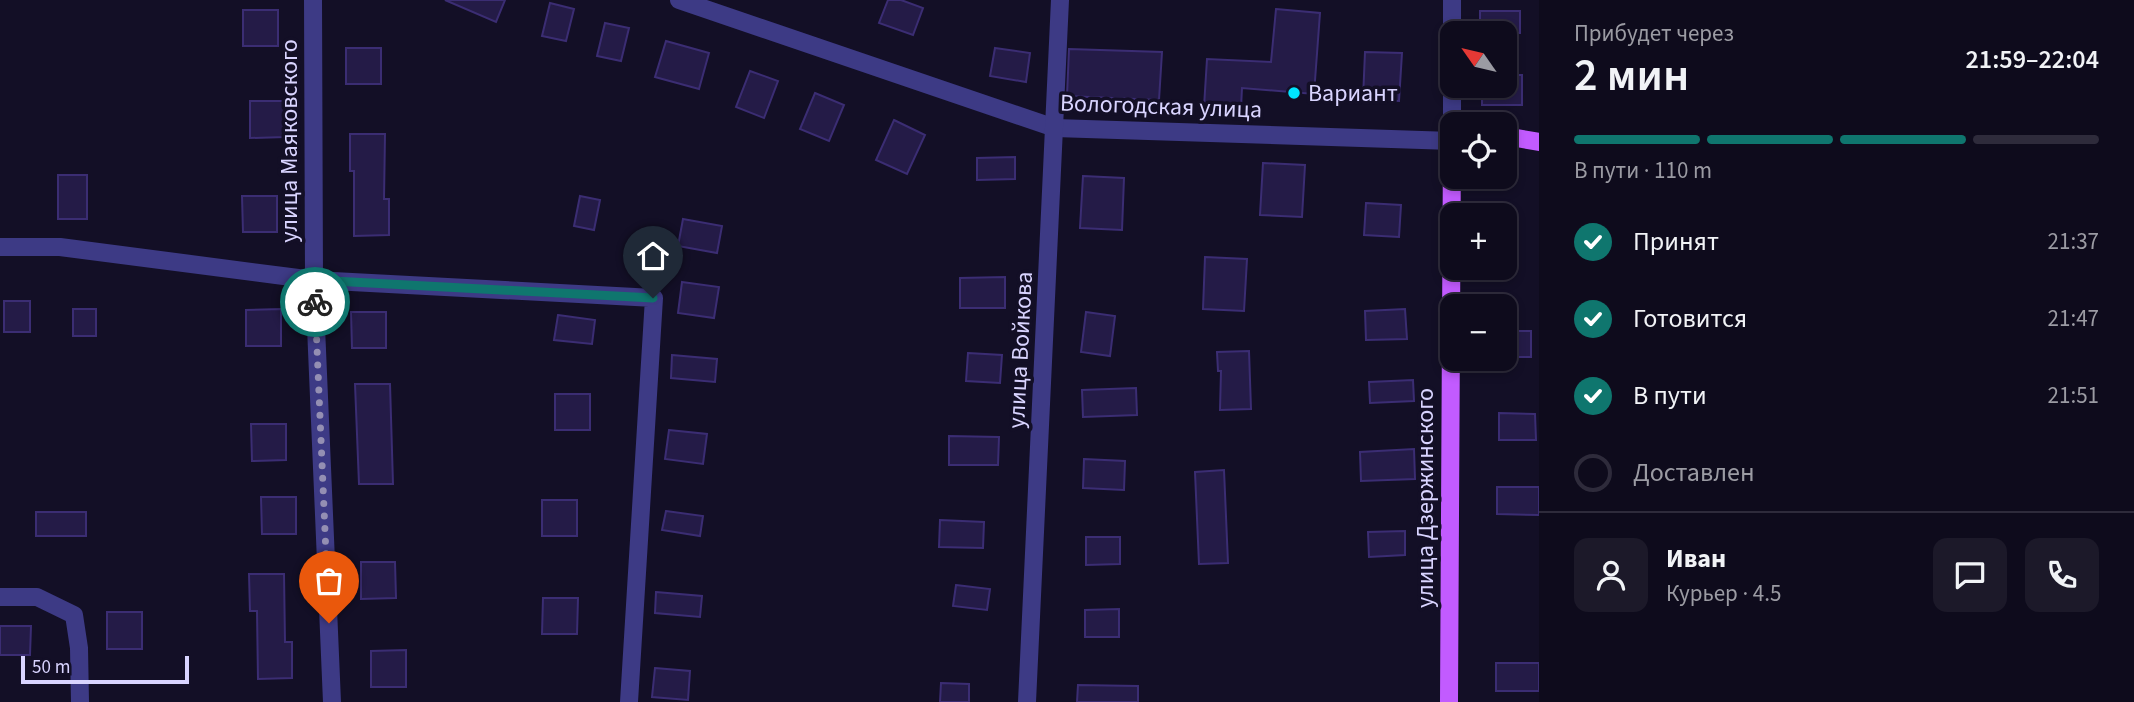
<!DOCTYPE html>
<html lang="ru">
<meta charset="utf-8">
<style>
body{margin:0;font-family:"Source Sans 3",sans-serif;background:#1c1929;color:#f1f3f6;height:100vh;display:flex;flex-direction:column;font-size:26px;white-space:nowrap}
*{box-sizing:border-box;margin:0}
p{font-size:23px;color:#9b9ba3}
.icon{flex:none;width:38px;height:38px;fill:none;stroke:currentColor;stroke-width:2;stroke-linecap:round;stroke-linejoin:round}
.map{position:relative;flex:1;overflow:hidden}
.panel{display:flex;flex-direction:column;background:#0e0b1c;width:595px}
.panel>*{flex:none}
.needle{width:46px;rotate:304deg}
.buttons{position:absolute;left:1440px;top:21px;display:grid;gap:14px}
.buttons a{display:grid;place-items:center;width:77px;height:77px;border-radius:14px;background:#0e0b1c;box-shadow:0 4px 10px #0003,0 0 0 2px #2e2b3b;font-size:35px}
.scale{position:absolute;left:21px;bottom:18px;width:168px;box-sizing:border-box;padding-left:7px;border:4px solid #d9d4ff;border-top:0;font-size:19px;line-height:24px;white-space:nowrap;color:#d9d4ff;-webkit-text-stroke:5px #130f26;paint-order:stroke}
.pin{position:absolute;display:grid;place-items:center;width:60px;height:60px;color:#fff;margin:-72px -30px;border-radius:50% 50% 50% 0;rotate:-45deg;box-shadow:0 0 7px #0007}
.pin .icon{rotate:45deg}
.courier{position:absolute;display:grid;place-items:center;width:70px;height:70px;margin:-35px;border:5px solid #0f766e;border-radius:50%;background:#fff;color:#222;box-shadow:0 2px 9px #0007}
.overview em{font-style:normal;font-weight:600}
.overview div{display:flex;flex-direction:column-reverse}
.overview{display:flex;align-items:center;justify-content:space-between;height:119px;padding:0 35px}
h1{font-size:46px;font-weight:600;line-height:52px}
.bar{display:grid;grid-template-columns:repeat(4,1fr);gap:10px 7px;align-content:center;height:84px;padding:0 35px}
.bar i{height:9px;border-radius:5px;background:#2e2b3b}
.bar .active{background:#0f766e}
.bar p{grid-column:span 4}
.line{display:flex;align-items:center;gap:18px;padding:0 35px;border-top:2px solid #2e2b3b}
.line div{flex:1}
.round{display:grid;place-items:center;flex:none;width:74px;height:74px;border-radius:14px;background:#1c1929}
ol{padding:0 35px;list-style:none}
li{display:flex;align-items:center;gap:21px;height:77px}
li p{margin-inline-start:auto}
li .icon{padding:7px;border-radius:50%;background:#0f766e;color:#fff;stroke-width:4}
li:last-child{color:#9b9ba3}
li i{width:38px;height:38px;border:4px solid #2e2b3b;border-radius:50%}
main{display:flex;flex:1;min-height:0}
.map>svg:first-child{display:block}
.building{fill:#241b47;stroke:#3b2d73;stroke-width:2}
.lines{fill:none;stroke-linecap:round;stroke-linejoin:round}
.minor{stroke:#3d3a85;stroke-width:18}
.primary{stroke:#c25bff;stroke-width:18}
.done{stroke:#948fb3;stroke-width:7;stroke-dasharray:0 12.6}
.route{stroke:#0f766e;stroke-width:9}
.poi-dot{fill:#00e5ff;stroke:#130f26;stroke-width:2.5}
.labels{text-anchor:middle;stroke-width:7;stroke-linejoin:round;paint-order:stroke}
.poi-label{font-size:24px;fill:#d9d4ff;stroke:#130f26;text-anchor:start}
.street-label{font-size:24px;fill:#d9d4ff;stroke:#130f26}
</style>
<main>
<div class="map">
<svg width="1539" height="702" viewBox="0 0 1539 702">
<rect width="100%" height="100%" fill="#130f26"/>
<g class="building">
<polygon points="445,0 505,0 496,22"/>
<polygon points="888,0 901,0 923,8 913,35 879,23"/>
<polygon points="550,3 574,9 566,41 542,36"/>
<polygon points="1276,9 1320,13 1314,94 1242,88 1241,108 1204,107 1207,59 1271,62"/>
<rect x="243" y="10" width="35" height="36"/>
<rect x="1480" y="11" width="40" height="22"/>
<polygon points="605,23 629,28 621,61 597,56"/>
<polygon points="666,41 709,53 699,89 655,77"/>
<rect x="346" y="48" width="35" height="36"/>
<polygon points="995,48 1030,53 1026,82 990,76"/>
<polygon points="1069,49 1162,52 1159,100 1067,96"/>
<polygon points="1365,52 1402,53 1399,101 1363,99"/>
<polygon points="750,71 778,81 764,118 736,107"/>
<polygon points="1505,75 1522,75 1522,105 1482,105 1482,86 1505,86"/>
<polygon points="815,93 844,105 829,141 800,129"/>
<polygon points="250,101 285,101 285,137 250,138"/>
<polygon points="894,120 925,135 907,174 876,160"/>
<polygon points="350,134 385,134 384,199 389,199 389,235 354,236 354,171 350,171"/>
<polygon points="1015,157 1015,179 977,180 977,158"/>
<polygon points="1263,163 1305,165 1302,217 1260,215"/>
<rect x="58" y="175" width="29" height="44"/>
<polygon points="1083,176 1124,178 1122,230 1080,228"/>
<polygon points="242,196 277,196 277,232 243,232"/>
<polygon points="580,196 600,200 594,230 574,226"/>
<polygon points="1366,203 1401,205 1399,237 1364,235"/>
<polygon points="683,219 722,226 717,253 678,246"/>
<polygon points="1205,257 1247,259 1244,311 1203,309"/>
<polygon points="1005,277 1005,308 960,308 960,278"/>
<polygon points="682,282 719,287 714,318 678,313"/>
<rect x="4" y="301" width="26" height="31"/>
<rect x="73" y="309" width="23" height="27"/>
<polygon points="281,309 281,346 246,346 246,310"/>
<polygon points="1405,309 1407,339 1366,340 1365,311"/>
<polygon points="351,312 386,312 386,348 352,348"/>
<polygon points="1086,312 1115,316 1110,356 1081,352"/>
<polygon points="558,315 595,320 592,344 554,340"/>
<rect x="1505" y="331" width="26" height="26"/>
<polygon points="1249,351 1251,409 1220,410 1221,371 1218,371 1217,352"/>
<polygon points="968,353 1002,355 1000,383 966,381"/>
<polygon points="672,355 717,359 715,382 671,378"/>
<polygon points="1413,380 1414,401 1370,403 1369,382"/>
<polygon points="355,384 390,384 393,484 359,484"/>
<polygon points="1136,388 1137,415 1083,417 1082,390"/>
<rect x="555" y="394" width="35" height="36"/>
<polygon points="1499,413 1535,414 1536,440 1499,440"/>
<polygon points="251,424 286,424 286,460 252,461"/>
<polygon points="669,430 707,434 703,464 665,459"/>
<polygon points="949,436 999,437 998,465 949,465"/>
<polygon points="1414,449 1415,479 1361,481 1360,452"/>
<polygon points="1084,459 1125,461 1124,490 1083,488"/>
<polygon points="1224,470 1228,563 1199,564 1195,472"/>
<polygon points="1497,487 1539,487 1539,515 1497,514"/>
<polygon points="261,497 296,497 296,534 262,534"/>
<rect x="542" y="500" width="35" height="36"/>
<polygon points="666,511 703,516 700,536 662,530"/>
<rect x="36" y="512" width="50" height="24"/>
<polygon points="940,520 984,522 983,548 939,547"/>
<polygon points="1405,531 1405,555 1369,557 1368,532"/>
<polygon points="1086,537 1120,537 1120,564 1086,565"/>
<polygon points="361,562 395,562 396,598 361,599"/>
<polygon points="249,574 284,574 285,642 292,642 292,678 258,679 257,611 250,611"/>
<polygon points="956,585 990,589 987,610 953,606"/>
<polygon points="656,592 702,596 700,617 655,613"/>
<polygon points="543,598 578,598 577,634 542,634"/>
<polygon points="1119,609 1119,637 1085,637 1085,610"/>
<rect x="107" y="612" width="35" height="37"/>
<polygon points="0,626 31,626 30,655 0,655"/>
<polygon points="406,650 406,687 371,687 371,651"/>
<rect x="1496" y="663" width="43" height="28"/>
<polygon points="655,668 690,671 688,700 652,697"/>
<polygon points="941,683 969,684 969,702 940,702"/>
<polygon points="1078,685 1138,686 1138,702 1077,702"/>
</g>
<g class="lines">
<g class="minor">
<polyline points="313,0 314,280 332,702"/>
<polyline points="679,0 1055,128 1452,141 1452,0"/>
<polyline points="0,247 60,247 314,280 654,298 629,702"/>
<polyline points="0,597 37,597 74,615 79,648 80,702"/>
<polyline points="1027,702 1060,0"/>
</g>
<g class="primary">
<polyline points="1505,136 1539,142"/>
<polyline points="1449,702 1452,141"/>
</g>
</g>
<g class="lines">
<polyline class="done" points="315,302 329,623"/>
<polyline class="route" points="315,302 314,280 653,298"/>
</g>
<circle class="poi-dot" cx="1294" cy="93" r="7"/>
<g class="labels">
<g class="poi-label">
<text x="1308" y="101">Вариант</text>
</g>
<g class="street-label">
<text transform="translate(1161 106) rotate(2)" y="8">Вологодская улица</text>
<text transform="translate(289 141) rotate(-90)" y="8">улица Маяковского</text>
<text transform="translate(1020 350) rotate(-87)" y="8">улица Войкова</text>
<text transform="translate(1425 498) rotate(-90)" y="8">улица Дзержинского</text>
</g>
</g>
</svg>
<div class="buttons">
<a><svg class="needle" viewBox="-14 -14 28 28"><path d="M0-13l5 13h-10z" fill="#e53935"/><path d="M0 13l5-13h-10z" fill="#9b9ba3"/></svg></a>
<a><svg class="icon" aria-label="locate" viewBox="0 0 24 24"><circle cx="12" cy="12" r="6"/><path d="M12 2v4M12 18v4M2 12h4M18 12h4"/></svg></a>
<a>+</a>
<a>−</a>
</div>
<div class="scale">50 m</div>
<div class="pin" style="left:329px;top:623px;background:#ea580c"><svg class="icon" aria-label="bag" viewBox="0 0 24 24"><path d="M5 8h14l-1 12H6zM9 8a3 3 0 0 1 6 0"/></svg></div>
<div class="pin" style="left:653px;top:298px;background:#1f2937"><svg class="icon" aria-label="home" viewBox="0 0 24 24"><path d="M3 11l9-7 9 7M6 9v11h12V9"/></svg></div>
<div class="courier" style="left:315px;top:302px"><svg class="icon" aria-label="bike" viewBox="0 0 24 24"><circle cx="6" cy="16" r="4"/><circle cx="18" cy="16" r="4"/><path d="M6 16l4-8h5l3 8M10 8l3 8H6M13 5h3"/></svg></div>
</div>
<section class="panel">
<div class="overview"><div><h1>2 мин</h1><p>Прибудет через</p></div><em>21:59–22:04</em></div>
<div class="bar"><i class="active"></i><i class="active"></i><i class="active"></i><i></i><p>В пути · 110 m</p></div>
<ol>
<li><svg class="icon" aria-label="check" viewBox="0 0 24 24"><path d="M5 12l5 5 9-10"/></svg>Принят<p>21:37</p></li>
<li><svg class="icon" aria-label="check" viewBox="0 0 24 24"><path d="M5 12l5 5 9-10"/></svg>Готовится<p>21:47</p></li>
<li><svg class="icon" aria-label="check" viewBox="0 0 24 24"><path d="M5 12l5 5 9-10"/></svg>В пути<p>21:51</p></li>
<li><i></i>Доставлен</li>
</ol>
<div class="line" style="height:126px"><a class="round"><svg class="icon" aria-label="person" viewBox="0 0 24 24"><circle cx="12" cy="8" r="4"/><path d="M4 21q1-7 8-7t8 7"/></svg></a><div><b>Иван</b><p>Курьер · 4.5</p></div><a class="round"><svg class="icon" aria-label="chat" viewBox="0 0 24 24"><path d="M4 5h16v11H9l-5 4z"/></svg></a><a class="round"><svg class="icon" aria-label="phone" viewBox="0 0 24 24"><path d="M5 4h4l2 5-3 2q2 4 5 5l2-3 5 2v4C11 20 4 13 5 4z"/></svg></a></div>
</section>
</main>
